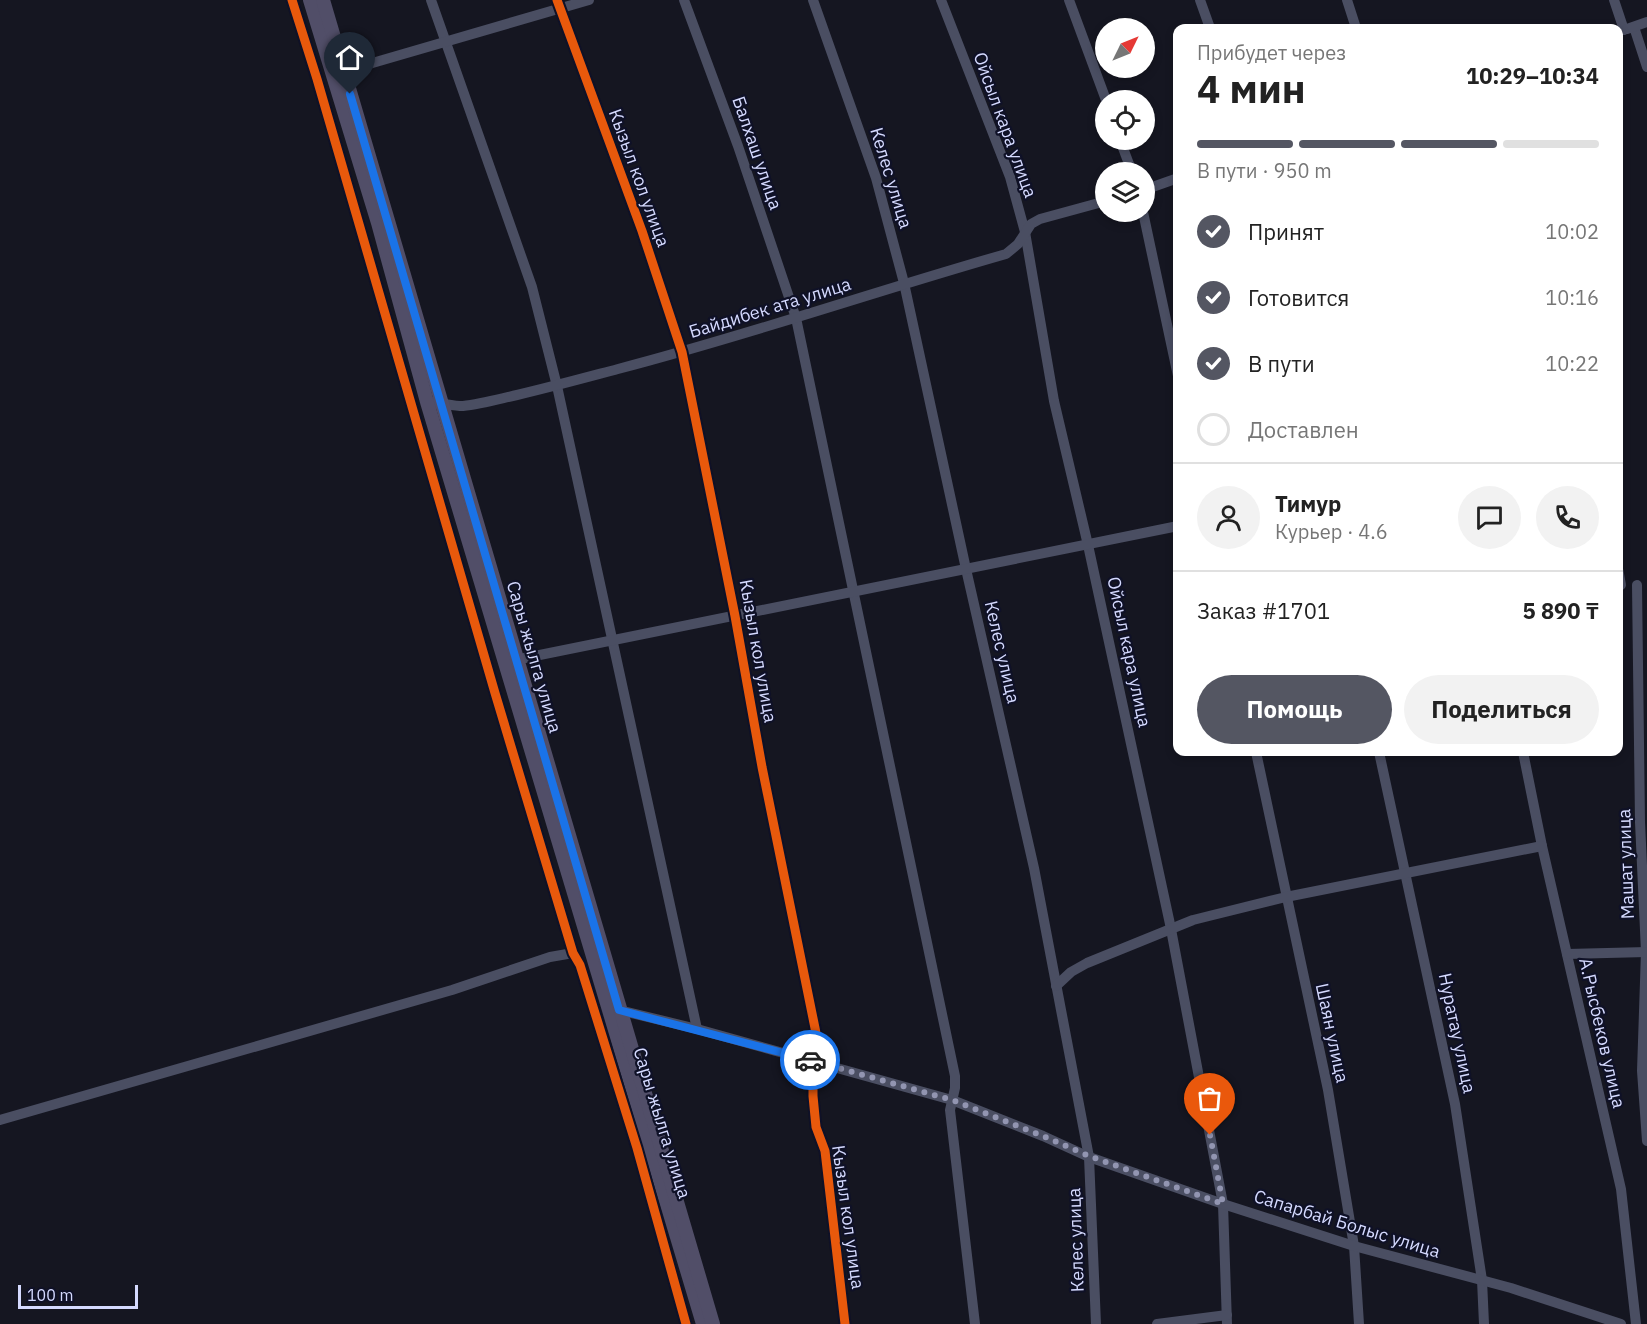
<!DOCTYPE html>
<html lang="ru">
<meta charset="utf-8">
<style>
body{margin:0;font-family:"IBM Plex Sans",sans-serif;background:#f2f2f2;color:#222;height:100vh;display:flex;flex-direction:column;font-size:22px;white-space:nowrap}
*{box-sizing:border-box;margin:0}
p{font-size:20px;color:#767676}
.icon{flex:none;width:33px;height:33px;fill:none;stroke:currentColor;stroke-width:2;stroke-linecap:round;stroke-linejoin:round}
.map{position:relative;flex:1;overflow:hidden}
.sheet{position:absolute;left:1173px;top:24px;width:450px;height:732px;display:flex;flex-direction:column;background:#fff;border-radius:12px;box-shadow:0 3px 9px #0003}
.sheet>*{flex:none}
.needle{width:39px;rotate:47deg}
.controls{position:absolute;left:1095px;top:18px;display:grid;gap:12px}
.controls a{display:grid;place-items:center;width:60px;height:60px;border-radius:50%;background:#fff;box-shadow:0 3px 9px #0003;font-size:30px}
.scale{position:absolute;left:18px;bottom:15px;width:120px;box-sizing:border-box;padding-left:6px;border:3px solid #d5daff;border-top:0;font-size:16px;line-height:21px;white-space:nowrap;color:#d5daff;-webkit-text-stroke:4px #0f1127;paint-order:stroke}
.pin{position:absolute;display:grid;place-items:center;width:51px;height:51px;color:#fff;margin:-62px -26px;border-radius:50% 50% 50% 0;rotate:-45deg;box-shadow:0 0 6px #0007}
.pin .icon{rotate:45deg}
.courier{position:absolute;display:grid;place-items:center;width:60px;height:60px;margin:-30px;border:4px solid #1a73e8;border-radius:50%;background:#fff;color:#222;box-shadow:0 2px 8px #0007}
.summary em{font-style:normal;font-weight:700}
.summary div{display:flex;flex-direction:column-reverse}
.summary{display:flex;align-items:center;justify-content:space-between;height:102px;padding:0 24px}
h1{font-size:39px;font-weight:700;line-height:45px}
.bar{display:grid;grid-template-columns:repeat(4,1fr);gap:9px 6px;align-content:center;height:72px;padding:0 24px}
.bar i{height:8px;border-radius:4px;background:#e0e0e0}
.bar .active{background:#545662}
.bar p{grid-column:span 4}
.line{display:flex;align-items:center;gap:15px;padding:0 24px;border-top:2px solid #e0e0e0}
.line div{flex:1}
.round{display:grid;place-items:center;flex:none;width:63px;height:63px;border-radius:32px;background:#f2f2f2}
ol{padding:0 24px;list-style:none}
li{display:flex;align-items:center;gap:18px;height:66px}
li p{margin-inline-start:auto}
li .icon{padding:6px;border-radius:50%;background:#545662;color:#fff;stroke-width:4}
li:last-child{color:#767676}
li i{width:33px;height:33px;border:3px solid #e0e0e0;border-radius:50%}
.action{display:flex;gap:12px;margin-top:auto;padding:12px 24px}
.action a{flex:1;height:69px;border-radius:36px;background:#545662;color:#fff;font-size:24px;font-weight:700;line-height:69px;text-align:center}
.action a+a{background:#f2f2f2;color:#222}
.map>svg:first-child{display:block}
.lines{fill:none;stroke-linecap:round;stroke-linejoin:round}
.minor{stroke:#4a4e62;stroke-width:10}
.major{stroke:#514e68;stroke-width:14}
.cycleway-casing{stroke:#0f1127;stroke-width:13}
.cycleway{stroke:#e8590c;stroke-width:9}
.done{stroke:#9295b1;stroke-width:6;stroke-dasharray:0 10.8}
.route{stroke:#1a73e8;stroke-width:8}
.labels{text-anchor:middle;stroke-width:4.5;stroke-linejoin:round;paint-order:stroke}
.street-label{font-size:18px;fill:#d5daff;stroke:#0f1127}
</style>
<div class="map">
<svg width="1647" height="1324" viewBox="0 0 1647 1324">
<rect width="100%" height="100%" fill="#151621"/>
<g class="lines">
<g class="minor">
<polyline points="292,0 317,79 495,693 573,953 580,965 637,1148 686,1324"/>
<polyline points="431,0 532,287 557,386 697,1029"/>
<polyline points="557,0 642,231 682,352 735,616 762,767 816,1033 818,1062 813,1076 813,1096 816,1127 825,1151 845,1324"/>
<polyline points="684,0 738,146 796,318 955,1076 955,1088 950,1110 975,1324"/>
<polyline points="813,0 876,178 904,283 966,569 1034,868 1089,1157 1096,1324"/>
<polyline points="941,0 1010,177 1025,232 1054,401 1088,545 1170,924 1223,1204 1227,1324"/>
<polyline points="1069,0 1106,100"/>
<polyline points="1200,0 1210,28"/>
<polyline points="1347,0 1356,28"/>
<polyline points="1614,0 1624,30"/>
<polyline points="1634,27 1647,67"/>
<polyline points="1627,29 1647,22"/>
<polyline points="338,73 589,0"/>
<polyline points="1120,140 1132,172"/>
<polyline points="1144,190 1178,178"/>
<polyline points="1143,212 1178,376"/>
<path d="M427,402C439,402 452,406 463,406C481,404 499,399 517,395C551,387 584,378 618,369C749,335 876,291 1006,254L1018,244L1031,224L1040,219L1106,201"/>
<polyline points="1618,569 1621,585"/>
<polyline points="1637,585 1640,822 1646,952 1642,1071 1647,1141"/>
<polyline points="510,661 1178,526"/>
<polyline points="1256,752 1328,1090 1354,1246 1359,1324"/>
<polyline points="1379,752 1455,1104 1482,1280 1484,1324"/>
<polyline points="1523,752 1542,846 1621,1189 1636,1324"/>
<polyline points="1567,954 1647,952"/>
<polyline points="1056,986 1071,972 1087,963 1193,920 1209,916 1286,897 1542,846"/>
<polyline points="619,1010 697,1029 952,1100 1043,1136 1089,1157 1223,1204 1354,1246 1511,1288 1621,1324"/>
<polyline points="0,1120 452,990 550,957 573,953"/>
<polyline points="1157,1324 1227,1315"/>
</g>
<g class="major">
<polyline points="310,0 378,223 427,402 703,1324"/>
<polyline points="323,0 713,1324"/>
</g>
<g class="cycleway-casing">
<g id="cycleway">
<polyline points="292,0 317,79 495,693 573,953 580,965 637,1148 686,1324"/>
<polyline points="557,0 642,231 682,352 735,616 762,767 816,1033 818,1062 813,1076 813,1096 816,1127 825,1151 845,1324"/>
</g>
</g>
<use href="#cycleway" class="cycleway"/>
</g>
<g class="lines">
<polyline class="done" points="810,1060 952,1100 1043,1136 1089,1156 1223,1204 1210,1135"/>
<polyline class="route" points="350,94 619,1010 810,1060"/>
</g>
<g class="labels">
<g class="street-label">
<text transform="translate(1005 125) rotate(70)" y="6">Ойсыл кара улица</text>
<text transform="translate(757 153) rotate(71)" y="6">Балхаш улица</text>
<text transform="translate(639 178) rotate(70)" y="6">Кызыл кол улица</text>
<text transform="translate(891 178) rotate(73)" y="6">Келес улица</text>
<text transform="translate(770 308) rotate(-17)" y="6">Байдибек ата улица</text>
<text transform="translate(758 651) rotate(80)" y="6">Кызыл кол улица</text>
<text transform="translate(1002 652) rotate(77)" y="6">Келес улица</text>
<text transform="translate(1129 652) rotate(78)" y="6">Ойсыл кара улица</text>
<text transform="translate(534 657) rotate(74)" y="6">Сары жылга улица</text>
<text transform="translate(1626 864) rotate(-92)" y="6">Машат улица</text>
<text transform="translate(1332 1033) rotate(78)" y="6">Шаян улица</text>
<text transform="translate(1457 1033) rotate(78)" y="6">Нуратау улица</text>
<text transform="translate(1602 1033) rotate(77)" y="6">А.Рысбеков улица</text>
<text transform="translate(662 1123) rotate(73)" y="6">Сары жылга улица</text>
<text transform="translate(848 1217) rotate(82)" y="6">Кызыл кол улица</text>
<text transform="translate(1347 1224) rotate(17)" y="6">Сапарбай Болыс улица</text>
<text transform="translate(1076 1240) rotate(-92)" y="6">Келес улица</text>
</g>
</g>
</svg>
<div class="controls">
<a><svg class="needle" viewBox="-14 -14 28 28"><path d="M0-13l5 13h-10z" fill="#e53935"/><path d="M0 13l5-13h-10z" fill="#767676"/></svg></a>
<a><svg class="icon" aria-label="locate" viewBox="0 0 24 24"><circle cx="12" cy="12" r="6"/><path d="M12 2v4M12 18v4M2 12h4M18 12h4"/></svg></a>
<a><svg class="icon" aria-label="layers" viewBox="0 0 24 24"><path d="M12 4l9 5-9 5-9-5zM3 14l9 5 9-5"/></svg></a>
</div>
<div class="scale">100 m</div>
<div class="pin" style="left:1210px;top:1135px;background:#ea580c"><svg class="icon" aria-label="bag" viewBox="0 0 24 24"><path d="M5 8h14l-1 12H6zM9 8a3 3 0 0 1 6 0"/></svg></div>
<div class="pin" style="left:350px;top:94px;background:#1f2937"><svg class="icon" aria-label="home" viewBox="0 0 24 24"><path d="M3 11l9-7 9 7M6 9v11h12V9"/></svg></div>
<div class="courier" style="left:810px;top:1060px"><svg class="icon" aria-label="car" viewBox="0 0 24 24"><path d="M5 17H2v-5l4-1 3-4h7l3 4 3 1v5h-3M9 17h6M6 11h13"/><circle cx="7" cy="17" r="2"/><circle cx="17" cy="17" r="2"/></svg></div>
<section class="sheet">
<div class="summary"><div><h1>4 мин</h1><p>Прибудет через</p></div><em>10:29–10:34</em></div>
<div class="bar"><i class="active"></i><i class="active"></i><i class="active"></i><i></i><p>В пути · 950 m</p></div>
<ol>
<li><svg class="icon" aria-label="check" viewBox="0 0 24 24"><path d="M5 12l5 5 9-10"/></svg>Принят<p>10:02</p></li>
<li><svg class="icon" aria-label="check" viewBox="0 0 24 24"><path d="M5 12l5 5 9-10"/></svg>Готовится<p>10:16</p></li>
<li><svg class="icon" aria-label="check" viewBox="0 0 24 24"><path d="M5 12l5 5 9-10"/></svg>В пути<p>10:22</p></li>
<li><i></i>Доставлен</li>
</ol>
<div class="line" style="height:108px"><a class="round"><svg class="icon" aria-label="person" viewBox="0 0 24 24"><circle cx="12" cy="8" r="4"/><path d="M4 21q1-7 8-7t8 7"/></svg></a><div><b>Тимур</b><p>Курьер · 4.6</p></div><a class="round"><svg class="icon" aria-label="chat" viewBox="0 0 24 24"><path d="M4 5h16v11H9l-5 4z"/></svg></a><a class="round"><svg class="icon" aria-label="phone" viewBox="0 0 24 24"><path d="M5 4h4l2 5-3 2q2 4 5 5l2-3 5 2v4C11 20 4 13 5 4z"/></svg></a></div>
<div class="line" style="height:78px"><div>Заказ #1701</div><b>5 890 ₸</b></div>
<div class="action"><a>Помощь</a><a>Поделиться</a></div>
</section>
</div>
